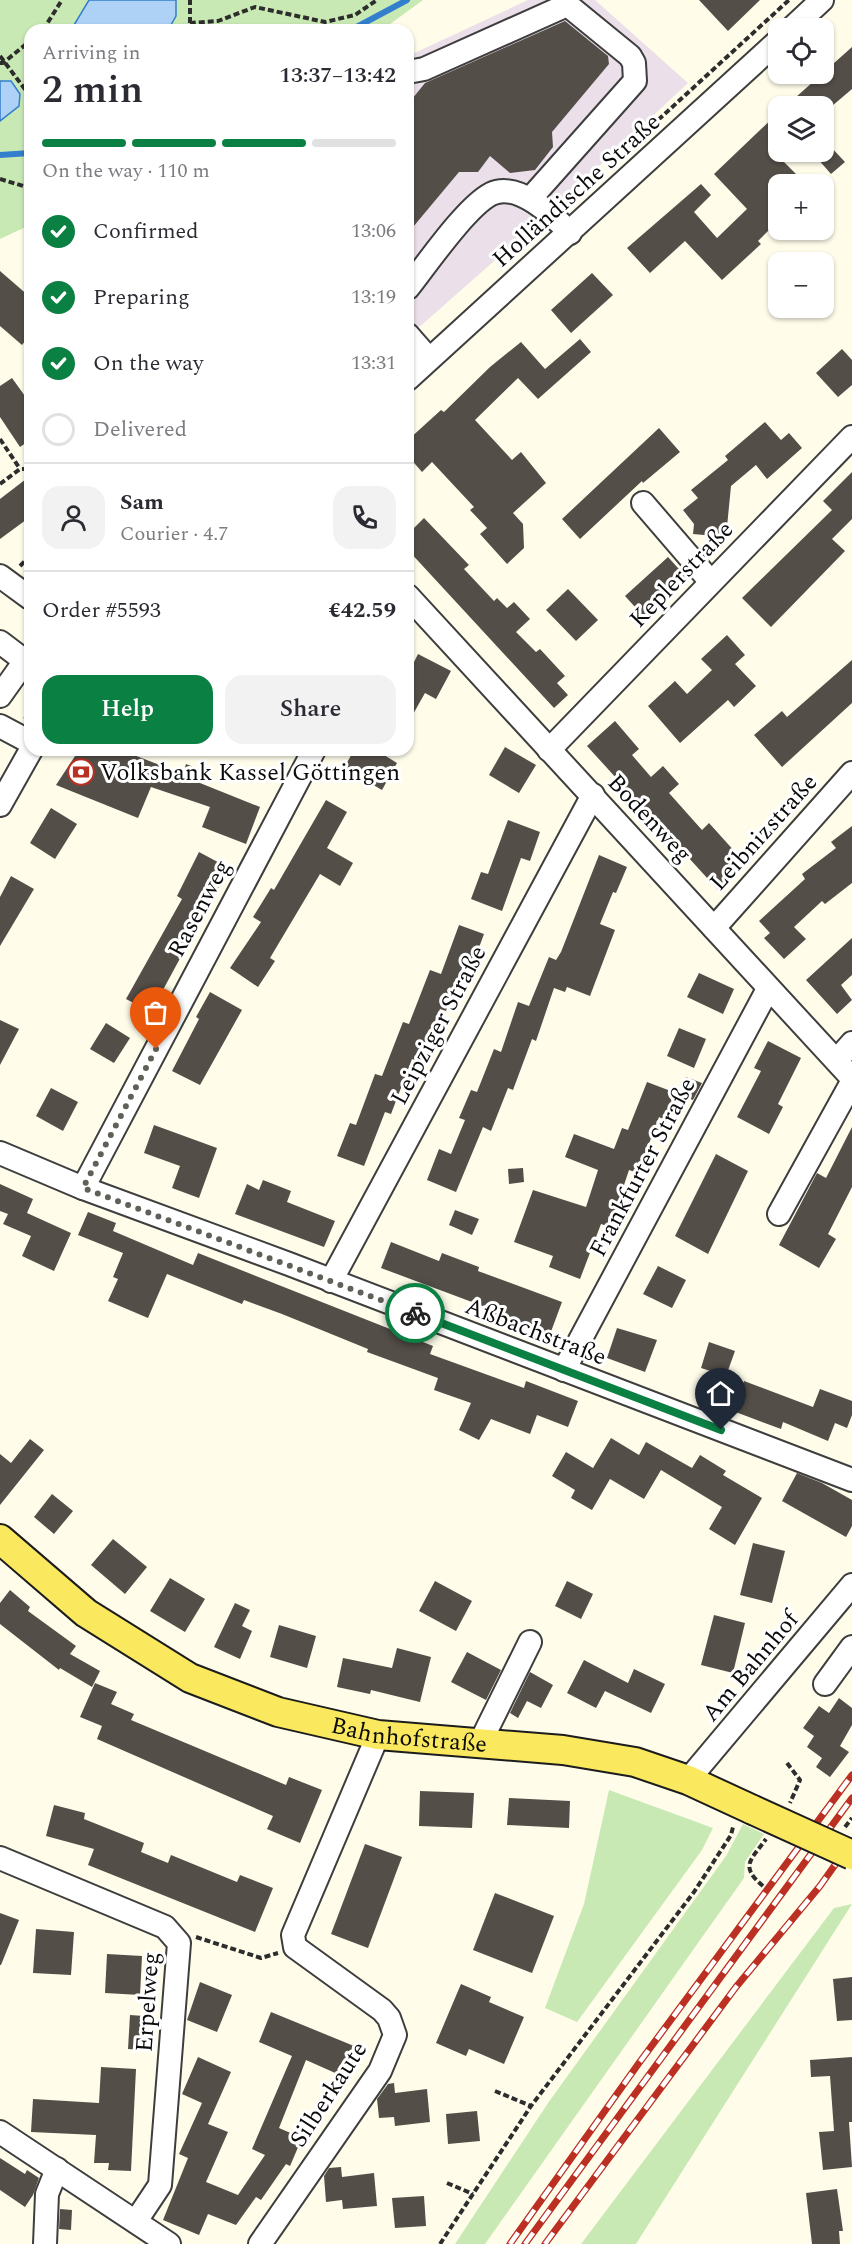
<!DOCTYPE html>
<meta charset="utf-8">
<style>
body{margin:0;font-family:Spectral,serif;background:#f2f2f3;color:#2b2b33;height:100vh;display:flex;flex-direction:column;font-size:22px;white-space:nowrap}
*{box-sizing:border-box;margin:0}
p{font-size:20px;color:#7c7c81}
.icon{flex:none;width:33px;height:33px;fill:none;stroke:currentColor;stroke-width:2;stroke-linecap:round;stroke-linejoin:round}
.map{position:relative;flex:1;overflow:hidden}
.sheet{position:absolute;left:24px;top:24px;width:390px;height:732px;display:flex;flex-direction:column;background:#fff;border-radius:18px;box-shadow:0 2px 4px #0004}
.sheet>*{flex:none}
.tools{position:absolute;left:768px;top:18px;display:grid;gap:12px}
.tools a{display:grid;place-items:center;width:66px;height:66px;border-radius:12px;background:#fff;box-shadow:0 2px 4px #0004;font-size:30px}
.pin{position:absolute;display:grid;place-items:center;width:51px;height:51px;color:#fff;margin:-62px -26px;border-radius:50% 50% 50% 0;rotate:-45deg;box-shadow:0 0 6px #0007}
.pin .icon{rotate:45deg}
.courier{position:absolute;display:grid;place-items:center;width:60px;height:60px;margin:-30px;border:4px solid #0b8043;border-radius:50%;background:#fff;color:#222;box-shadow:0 2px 8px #0007}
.headline em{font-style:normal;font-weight:600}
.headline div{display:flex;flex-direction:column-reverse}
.headline{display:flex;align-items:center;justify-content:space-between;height:102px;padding:0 18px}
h1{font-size:39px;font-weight:600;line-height:45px}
.bar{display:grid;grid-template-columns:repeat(4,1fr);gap:9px 6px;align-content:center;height:72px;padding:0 18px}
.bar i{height:8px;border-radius:4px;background:#e1e1e2}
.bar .on{background:#0b8043}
.bar p{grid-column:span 4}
.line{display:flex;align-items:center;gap:15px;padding:0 18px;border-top:2px solid #e1e1e2}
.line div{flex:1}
.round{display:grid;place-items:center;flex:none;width:63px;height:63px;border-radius:18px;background:#f2f2f3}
ol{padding:0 18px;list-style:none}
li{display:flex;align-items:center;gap:18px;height:66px}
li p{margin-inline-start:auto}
li .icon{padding:6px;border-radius:50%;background:#0b8043;color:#fff;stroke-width:4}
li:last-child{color:#7c7c81}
li i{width:33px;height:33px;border:3px solid #e1e1e2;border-radius:50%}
.cta{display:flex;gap:12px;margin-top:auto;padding:12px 18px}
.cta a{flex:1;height:69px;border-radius:18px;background:#0b8043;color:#fff;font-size:24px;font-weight:600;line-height:69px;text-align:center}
.cta a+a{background:#f2f2f3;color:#2b2b33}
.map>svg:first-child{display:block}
.industrial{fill:#ebdfea}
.green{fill:#c9e9b4}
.water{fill:#aed2f6;stroke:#347ece;stroke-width:1.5}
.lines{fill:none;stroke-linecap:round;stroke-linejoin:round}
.stream{stroke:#347ece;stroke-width:6}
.building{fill:#544e48}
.minor-casing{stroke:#3e3e3e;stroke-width:26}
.major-casing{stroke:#1c1c1c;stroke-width:32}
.path{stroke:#2d2d2d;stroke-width:4;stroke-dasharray:6 3;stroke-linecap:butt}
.minor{stroke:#fff;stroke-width:22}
.major{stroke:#fae85f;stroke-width:28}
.rail-casing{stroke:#bc2f23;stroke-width:7}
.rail{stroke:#fff;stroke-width:4.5;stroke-dasharray:14;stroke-linecap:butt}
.major-bridge-casing{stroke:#1c1c1c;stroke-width:32;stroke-linecap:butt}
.major-bridge{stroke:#fae85f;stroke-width:28}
.done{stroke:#606059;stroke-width:6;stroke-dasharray:0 10.8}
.route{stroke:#0b8043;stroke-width:8}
.labels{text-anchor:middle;stroke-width:6;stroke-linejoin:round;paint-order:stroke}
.street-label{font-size:24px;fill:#0b0b0b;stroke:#fff}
.poi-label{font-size:24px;fill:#0b0b0b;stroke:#fff;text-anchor:start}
</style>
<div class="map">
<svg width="852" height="2244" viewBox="0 0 852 2244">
<rect width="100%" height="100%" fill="#fffdea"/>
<polygon class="industrial" points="528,0 595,0 688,83 552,210 408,337 408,56"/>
<g class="green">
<polygon points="0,0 423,0 382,30 30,30 30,225 0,239"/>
<polygon points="609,1790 713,1828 702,1850 577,2022 545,2008 584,1904"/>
<polygon points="743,1824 764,1834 745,1862 744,1878 485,2244 455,2244 548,2103 726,1856"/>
<polygon points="852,1904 636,2244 581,2244 834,1908"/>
</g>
<g class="water">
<polygon points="89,0 176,0 176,16 168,30 71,30"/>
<polygon points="0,81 11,81 20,94 19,106 0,121"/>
</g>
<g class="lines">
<g class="stream">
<polyline points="351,30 407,0"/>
<polyline points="0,155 30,153"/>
</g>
</g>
<g class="building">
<polygon points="699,0 760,0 728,31"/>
<polygon points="565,21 608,56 609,64 552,132 553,147 535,170 510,173 490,156 478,172 459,172 408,233 408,104 425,83"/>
<polygon points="852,47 852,89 832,106 786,106"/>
<polygon points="778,113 778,156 806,184 778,184 778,221 758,241 761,244 722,280 685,241 650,273 627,248 701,184 711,195 694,212 717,238 747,209 714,174"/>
<polygon points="830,146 845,162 831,174 817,158"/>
<polygon points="0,271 30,297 30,335 22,345 0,326"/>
<polygon points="592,273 613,295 571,333 551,310"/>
<polygon points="580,339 591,352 538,399 518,378 475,420 512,460 521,452 546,483 513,513 523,524 524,548 507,564 480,534 487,528 470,510 474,507 432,462 422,472 408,456 408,440 441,410 444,412 490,367 521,342 545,369"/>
<polygon points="842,349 852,360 852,385 838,397 816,373"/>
<polygon points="12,378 30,403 30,440 20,447 0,417 0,386"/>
<polygon points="765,422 781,440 789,433 802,448 767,479 756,465 731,486 726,537 693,534 694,524 683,510 698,498 691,490 728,460 725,456"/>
<polygon points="659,428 680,452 643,483 642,481 580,539 562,519"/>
<polygon points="852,472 852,519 832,539 845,551 771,627 742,598 832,510 823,501"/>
<polygon points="30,476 30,517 0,539 0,499"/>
<polygon points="424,518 469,565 464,569 494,601 497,598 507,608 514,602 530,619 516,632 536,652 540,649 565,676 557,683 568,695 554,708 408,550 408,534"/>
<polygon points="668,557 688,579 645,618 625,596"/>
<polygon points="568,589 598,620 576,641 546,610"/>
<polygon points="727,635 745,655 735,664 756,686 734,707 728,700 680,743 648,706 675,681 687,694 712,670 701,659"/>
<polygon points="418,654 451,671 436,699 425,693 408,723 408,674"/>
<polygon points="852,660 852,703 782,767 754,735 782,711 787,717"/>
<polygon points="615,721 639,749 632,755 651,777 663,766 679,784 669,793 702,830 709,823 746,864 718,890 587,746"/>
<polygon points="505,747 536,765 519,793 489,775"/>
<polygon points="79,750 121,750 183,774 186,764 204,771 200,783 260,807 246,844 202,827 210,807 151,787 138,818 56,785"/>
<polygon points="354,750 376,750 397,763 382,790 344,768"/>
<polygon points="326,800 347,812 327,848 353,863 340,886 320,874 270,958 275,961 258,987 230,968 261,922 253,917 271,888 274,890"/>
<polygon points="51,808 77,824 55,859 30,843"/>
<polygon points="508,820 540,832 530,861 521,858 502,911 471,899 481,872 488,874"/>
<polygon points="852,826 852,883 825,904 822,901 794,927 806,939 784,959 764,938 770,933 759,921 805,879 802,874 836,848 831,842"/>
<polygon points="199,852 229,868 151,1012 126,999 182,899 177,896"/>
<polygon points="599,855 627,867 616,893 613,892 600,924 615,930 590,996 567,987 565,992 554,988 536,1041 532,1039 513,1090 508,1088 491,1131 483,1127 456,1192 427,1180 439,1149 451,1154 465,1120 459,1118 471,1090 477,1092 494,1049 501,1052 518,1002 529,1006 549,957 556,960 561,952"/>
<polygon points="11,876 34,889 0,946 0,897"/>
<polygon points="459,925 484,934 474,961 466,957 446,1011 440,1009 419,1062 412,1059 391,1114 385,1112 364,1166 337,1156 350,1123 356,1125 375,1074 382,1076 403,1022 409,1024 430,970 441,974"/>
<polygon points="852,938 852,975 841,985 852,1000 837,1014 806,980"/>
<polygon points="699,973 734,989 723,1014 687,997"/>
<polygon points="210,992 242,1010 200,1085 172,1071 199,1019 196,1017"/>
<polygon points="0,1020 19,1029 0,1065"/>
<polygon points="106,1023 130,1038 114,1063 90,1049"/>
<polygon points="679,1028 706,1039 694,1068 667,1056"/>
<polygon points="768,1041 801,1058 778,1104 783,1107 769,1134 737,1117 761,1071 754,1068"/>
<polygon points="686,1077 702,1083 693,1100 680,1095"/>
<polygon points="647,1082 676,1093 665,1120 659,1117 638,1173 629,1170 610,1227 601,1224 580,1279 549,1267 553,1256 514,1242 533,1190 586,1207 598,1170 565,1157 574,1134 614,1149 622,1128 628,1130"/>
<polygon points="51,1088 78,1102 63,1131 36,1116"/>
<polygon points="154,1125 217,1148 199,1198 172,1188 180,1166 144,1153"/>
<polygon points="852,1127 852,1187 828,1234 836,1239 819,1268 779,1245 817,1173 826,1178"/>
<polygon points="716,1154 748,1171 708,1254 675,1236"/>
<polygon points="523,1168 524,1182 509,1184 508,1169"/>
<polygon points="263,1180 291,1191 287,1202 335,1221 324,1247 235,1214 247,1184 259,1190"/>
<polygon points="0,1184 33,1199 27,1213 71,1233 54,1271 22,1256 31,1236 3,1224 8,1214 0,1211"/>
<polygon points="455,1210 479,1219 472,1235 449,1225"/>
<polygon points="88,1212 116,1223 113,1231 193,1265 198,1253 433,1346 430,1354 524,1388 526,1381 578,1401 568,1427 537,1415 530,1434 491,1419 479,1440 459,1430 471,1403 434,1390 438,1378 367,1352 368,1349 282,1314 244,1300 242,1304 167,1274 148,1318 108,1301 118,1279 113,1277 123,1253 78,1235"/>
<polygon points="391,1242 439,1261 442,1253 479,1267 478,1271 562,1302 549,1337 486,1314 488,1308 381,1268"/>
<polygon points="658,1266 686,1280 672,1308 643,1294"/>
<polygon points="617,1328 657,1340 645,1372 607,1358"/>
<polygon points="709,1342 735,1351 726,1376 701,1368"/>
<polygon points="744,1381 813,1407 820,1389 852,1401 852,1415 847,1428 835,1423 828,1441 783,1422 781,1429 733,1411"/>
<polygon points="611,1438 639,1455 646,1442 692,1468 700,1455 726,1471 723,1475 762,1498 735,1545 709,1529 722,1507 661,1470 644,1499 610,1479 592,1510 571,1498 575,1490 552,1476 566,1452 593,1468"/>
<polygon points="30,1439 44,1450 0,1505 0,1454 11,1463"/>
<polygon points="797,1473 822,1483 852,1500 852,1526 846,1537 782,1501"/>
<polygon points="52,1494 73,1511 54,1534 34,1517"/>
<polygon points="113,1539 147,1567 125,1594 91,1565"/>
<polygon points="753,1543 785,1551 772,1603 740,1595"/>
<polygon points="170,1578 205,1599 185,1632 150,1611"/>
<polygon points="435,1581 472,1601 456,1631 419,1611"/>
<polygon points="567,1581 593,1594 581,1619 555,1606"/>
<polygon points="10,1590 30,1607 28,1611 76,1646 70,1654 100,1671 92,1687 60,1668 59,1670 0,1624 0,1603"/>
<polygon points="235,1603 250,1610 242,1626 252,1631 240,1659 214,1647"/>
<polygon points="714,1615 745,1623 733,1673 701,1665"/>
<polygon points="279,1625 316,1636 307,1668 270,1657"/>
<polygon points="397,1648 431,1657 420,1702 371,1690 370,1694 337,1687 343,1658 392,1668"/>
<polygon points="467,1652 501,1670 486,1700 451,1682"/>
<polygon points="584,1660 628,1683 634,1669 665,1684 651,1713 605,1691 596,1708 567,1693"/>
<polygon points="530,1672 553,1685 541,1708 527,1701 518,1718 510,1713"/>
<polygon points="95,1683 117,1692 111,1704 134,1714 131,1720 286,1785 289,1777 322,1790 300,1843 267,1829 273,1816 97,1739 102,1726 80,1717"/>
<polygon points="839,1698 852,1708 852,1725 840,1746 849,1752 830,1777 816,1767 822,1758 807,1747 814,1736 803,1728 819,1706 829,1713"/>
<polygon points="420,1791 474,1793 472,1828 419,1826"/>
<polygon points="509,1798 570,1801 569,1828 507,1825"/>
<polygon points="54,1805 85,1813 84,1819 144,1843 141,1852 168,1863 171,1855 237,1882 240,1875 273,1888 255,1932 88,1865 94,1849 46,1836"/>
<polygon points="365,1844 402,1857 368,1948 331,1934"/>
<polygon points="495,1893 554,1916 532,1973 473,1950"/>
<polygon points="0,1913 19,1920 1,1965 0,1965"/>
<polygon points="36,1929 74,1932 71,1975 33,1973"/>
<polygon points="107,1954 142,1956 140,1995 105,1993"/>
<polygon points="852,1977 852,2020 837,2021 833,1979"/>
<polygon points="200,1982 232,1995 217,2032 187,2020"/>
<polygon points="461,1984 491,1997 489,2002 524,2017 504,2064 469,2049 466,2056 436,2043"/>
<polygon points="271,2012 354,2046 342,2076 306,2060 279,2128 302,2138 290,2166 286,2164 261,2200 256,2197 236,2225 208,2214 199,2235 163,2220 188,2158 179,2154 202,2103 182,2094 198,2057 231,2072 208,2124 228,2132 206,2182 238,2195 265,2155 252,2149 292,2056 259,2042"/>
<polygon points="130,2015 144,2016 142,2050 128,2049"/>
<polygon points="852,2057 852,2122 849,2122 852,2167 823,2170 819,2132 834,2131 830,2076 811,2077 810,2060"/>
<polygon points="101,2067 136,2069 131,2171 108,2170 109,2163 94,2163 96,2135 31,2132 33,2099 99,2103"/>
<polygon points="394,2083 395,2093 427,2089 430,2122 395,2126 394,2117 379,2118 377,2099 388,2084"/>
<polygon points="477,2111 480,2141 448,2144 446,2114"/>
<polygon points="0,2158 25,2174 27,2170 39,2178 33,2195 25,2207 0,2190"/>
<polygon points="341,2167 342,2177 374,2173 377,2206 343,2209 342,2200 326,2202 324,2176 329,2168"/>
<polygon points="837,2189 843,2231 839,2231 840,2244 812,2244 806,2193"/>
<polygon points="424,2196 426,2226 395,2228 392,2198"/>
<polygon points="60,2209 72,2210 71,2230 59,2229"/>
</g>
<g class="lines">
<g class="minor-casing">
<g id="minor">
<polyline points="792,28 822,0"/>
<polyline points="408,72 424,69 565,6 570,7 630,56 634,63 635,81 530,199"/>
<path d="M408,288C427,264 466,207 491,194C518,181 554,216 570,233"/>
<polyline points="408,335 429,359"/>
<polyline points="408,379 778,41"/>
<polyline points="643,503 711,582"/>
<polyline points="0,576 30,598"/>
<polyline points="408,596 852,1078"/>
<polyline points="0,642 25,661 0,696"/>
<polyline points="0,726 30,742"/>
<polyline points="549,750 852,437"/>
<polyline points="0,805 31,750"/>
<polyline points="714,928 852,773"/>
<polyline points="837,1060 852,1043"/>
<polyline points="0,1153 83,1188 289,1264 852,1480"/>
<polyline points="83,1188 314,750"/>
<polyline points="779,1214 852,1082"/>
<polyline points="331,1281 593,795"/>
<polyline points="564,1370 768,989"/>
<polyline points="825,1684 852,1647"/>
<polyline points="480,1743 530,1642"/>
<polyline points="688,1780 852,1585"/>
<polyline points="0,1858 165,1927 179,1943 160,2185 136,2221"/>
<polyline points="0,2132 169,2244"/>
<polyline points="45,2244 47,2194 57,2169"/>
<polyline points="260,2244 380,2071 395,2035 389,2018 382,2010 295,1947 293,1935 378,1735"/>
</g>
</g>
<g class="major-casing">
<g id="major">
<path id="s1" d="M0,1539L86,1613L190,1678L278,1712L378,1735L563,1750L635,1762L688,1780L753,1810"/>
</g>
</g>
<g class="path">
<polyline points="190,23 190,0"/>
<polyline points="43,30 62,0"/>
<polyline points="184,30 190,23 218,21 255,7 325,22 355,15 377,0"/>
<polyline points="0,56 30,96"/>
<polyline points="0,63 3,63 30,41"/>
<polyline points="645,132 789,0"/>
<polyline points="0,179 30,188"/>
<polyline points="0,439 20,469"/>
<polyline points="0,484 20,469 30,469"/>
<polyline points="20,566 30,556"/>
<polyline points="25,719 30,712"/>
<polyline points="787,1763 800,1780 790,1803"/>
<polyline points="845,1827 852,1818"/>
<path d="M763,1886C739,1866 751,1860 766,1839"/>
<polyline points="196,1937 261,1958 278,1953"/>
<polyline points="495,2091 531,2106"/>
<polyline points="447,2183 473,2194"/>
<polyline points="440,2244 531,2106 694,1892 731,1835 733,1827"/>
</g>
<use href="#minor" class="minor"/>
<use href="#major" class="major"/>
<g class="rail-casing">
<g id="rail">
<polyline points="510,2244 639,2063 852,1775"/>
<polyline points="525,2244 852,1798"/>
<polyline points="545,2244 736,1987 820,1886 852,1841"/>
</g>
</g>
<use href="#rail" class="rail"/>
<g class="major-bridge-casing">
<polyline id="major-bridge" points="753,1810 852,1855"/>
</g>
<use href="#major-bridge" class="major-bridge"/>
</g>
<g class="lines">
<polyline class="done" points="156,1049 83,1188 415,1313"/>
<polyline class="route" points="415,1313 721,1430"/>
</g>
<defs>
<g id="bank-ring" transform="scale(1.35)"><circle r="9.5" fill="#fff" stroke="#bc2f23" stroke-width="1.5"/><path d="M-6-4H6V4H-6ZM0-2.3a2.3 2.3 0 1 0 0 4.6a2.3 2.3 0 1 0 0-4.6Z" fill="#bc2f23"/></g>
</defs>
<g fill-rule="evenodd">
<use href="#bank-ring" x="81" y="772"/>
</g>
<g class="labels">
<g class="street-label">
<text transform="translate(576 190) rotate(-42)" y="8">Holländische Straße</text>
<text transform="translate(681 574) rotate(-46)" y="8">Keplerstraße</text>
<text transform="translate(650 818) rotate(47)" y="8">Bodenweg</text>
<text transform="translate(763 832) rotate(-48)" y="8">Leibnizstraße</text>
<text transform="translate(199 908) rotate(-62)" y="8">Rasenweg</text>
<text transform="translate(438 1025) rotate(-62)" y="8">Leipziger Straße</text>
<text transform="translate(642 1167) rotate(-62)" y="8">Frankfurter Straße</text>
<text transform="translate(536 1331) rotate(21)" y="8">Aßbachstraße</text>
<text transform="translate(750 1666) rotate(-50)" y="8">Am Bahnhof</text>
<text dy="8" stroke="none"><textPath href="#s1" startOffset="464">Bahnhofstraße</textPath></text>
<text transform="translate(147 2002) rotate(-86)" y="8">Erpelweg</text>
<text transform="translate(328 2094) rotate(-57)" y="8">Silberkaute</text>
</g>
<g class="poi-label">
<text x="100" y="780">Volksbank Kassel Göttingen</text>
</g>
</g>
</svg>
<div class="tools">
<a><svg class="icon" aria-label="locate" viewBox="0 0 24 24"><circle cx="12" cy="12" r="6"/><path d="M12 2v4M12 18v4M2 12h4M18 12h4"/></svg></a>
<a><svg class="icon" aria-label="layers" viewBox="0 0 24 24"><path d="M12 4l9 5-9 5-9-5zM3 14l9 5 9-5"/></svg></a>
<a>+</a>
<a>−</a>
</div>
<div class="pin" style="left:156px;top:1049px;background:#ea580c"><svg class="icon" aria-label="bag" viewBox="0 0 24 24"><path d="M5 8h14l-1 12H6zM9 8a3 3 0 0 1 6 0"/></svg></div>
<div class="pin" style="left:721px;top:1430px;background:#1f2937"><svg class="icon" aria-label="home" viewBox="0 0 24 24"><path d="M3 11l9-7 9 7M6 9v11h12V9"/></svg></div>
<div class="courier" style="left:415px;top:1313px"><svg class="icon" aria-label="bike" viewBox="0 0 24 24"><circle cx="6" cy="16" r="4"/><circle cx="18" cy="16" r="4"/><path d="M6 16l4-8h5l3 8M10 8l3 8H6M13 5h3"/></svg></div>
<section class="sheet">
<div class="headline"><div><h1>2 min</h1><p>Arriving in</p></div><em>13:37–13:42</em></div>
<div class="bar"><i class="on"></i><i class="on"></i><i class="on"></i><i></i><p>On the way · 110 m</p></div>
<ol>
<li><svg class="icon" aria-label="check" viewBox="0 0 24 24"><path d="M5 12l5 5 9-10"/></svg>Confirmed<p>13:06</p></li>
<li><svg class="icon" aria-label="check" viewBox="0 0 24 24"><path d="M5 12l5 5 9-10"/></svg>Preparing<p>13:19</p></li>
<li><svg class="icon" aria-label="check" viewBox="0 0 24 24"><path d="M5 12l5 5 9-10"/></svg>On the way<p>13:31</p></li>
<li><i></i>Delivered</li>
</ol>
<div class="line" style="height:108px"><a class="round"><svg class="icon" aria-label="person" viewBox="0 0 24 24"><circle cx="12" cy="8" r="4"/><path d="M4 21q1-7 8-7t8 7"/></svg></a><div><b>Sam</b><p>Courier · 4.7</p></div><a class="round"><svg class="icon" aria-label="phone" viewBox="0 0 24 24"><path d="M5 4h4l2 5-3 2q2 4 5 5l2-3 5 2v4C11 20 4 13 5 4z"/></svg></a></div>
<div class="line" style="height:78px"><div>Order #5593</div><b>€42.59</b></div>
<div class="cta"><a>Help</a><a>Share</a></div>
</section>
</div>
